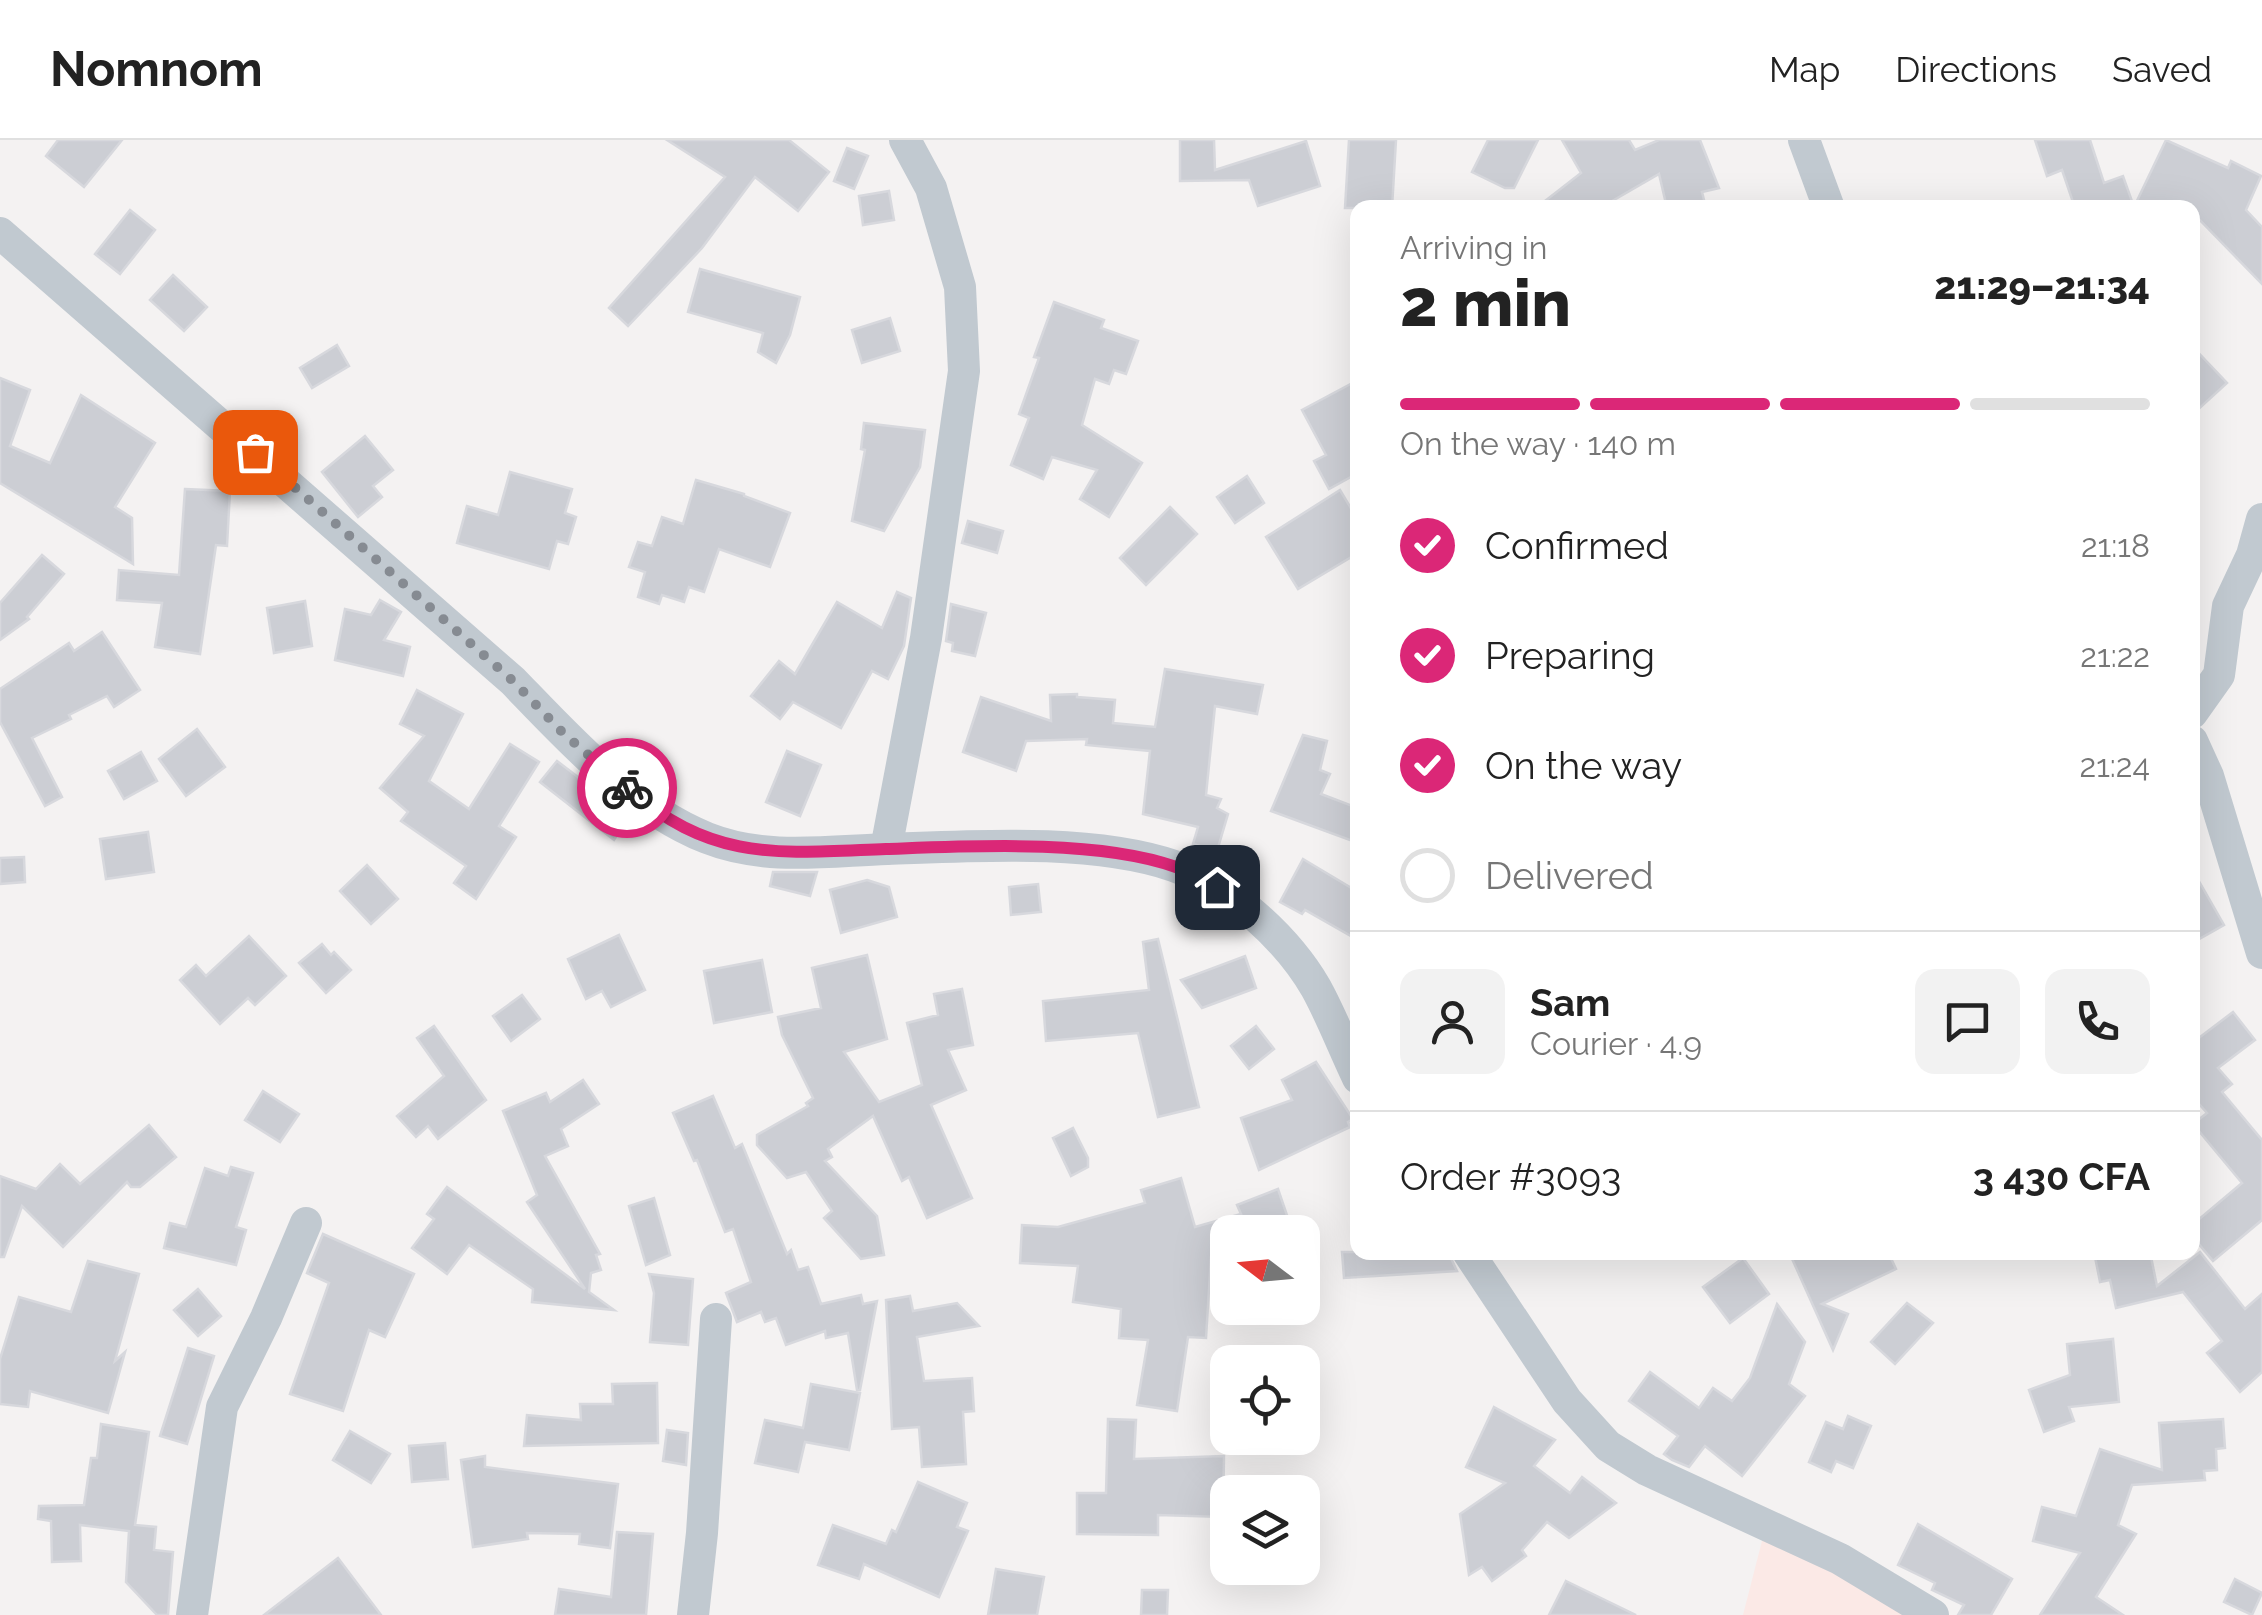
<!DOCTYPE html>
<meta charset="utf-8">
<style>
body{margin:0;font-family:Raleway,sans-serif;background:#f2f2f2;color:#222;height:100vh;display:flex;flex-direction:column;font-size:38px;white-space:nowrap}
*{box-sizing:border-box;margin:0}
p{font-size:32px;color:#767676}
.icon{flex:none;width:55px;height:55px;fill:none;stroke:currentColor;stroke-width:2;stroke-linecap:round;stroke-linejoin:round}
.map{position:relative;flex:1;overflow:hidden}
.details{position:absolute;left:1350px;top:60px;width:850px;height:1060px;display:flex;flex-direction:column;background:#fff;border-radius:20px;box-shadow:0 10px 40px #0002}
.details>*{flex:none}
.needle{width:65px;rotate:286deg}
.controls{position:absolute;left:1210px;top:1075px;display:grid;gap:20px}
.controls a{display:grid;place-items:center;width:110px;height:110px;border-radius:20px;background:#fff;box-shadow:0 10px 40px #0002;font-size:50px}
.pin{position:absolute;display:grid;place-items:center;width:85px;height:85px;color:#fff;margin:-42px;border-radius:20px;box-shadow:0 5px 15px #0006}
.courier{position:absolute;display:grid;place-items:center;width:100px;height:100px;margin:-50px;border:8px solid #db2777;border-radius:50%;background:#fff;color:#222;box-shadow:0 2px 12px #0007}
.head em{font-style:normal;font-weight:800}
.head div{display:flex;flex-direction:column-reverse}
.head{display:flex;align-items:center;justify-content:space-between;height:170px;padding:0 50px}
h1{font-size:65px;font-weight:800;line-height:75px}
.bar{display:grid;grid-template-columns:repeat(4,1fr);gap:15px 10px;align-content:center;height:120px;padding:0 50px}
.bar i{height:12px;border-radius:8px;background:#e0e0e0}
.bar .active{background:#db2777}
.bar p{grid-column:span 4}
.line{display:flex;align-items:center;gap:25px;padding:0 50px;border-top:2px solid #e0e0e0}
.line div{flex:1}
.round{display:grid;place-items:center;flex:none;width:105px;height:105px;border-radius:20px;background:#f2f2f2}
ol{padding:0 50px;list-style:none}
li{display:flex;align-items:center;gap:30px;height:110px}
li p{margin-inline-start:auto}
li .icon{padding:10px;border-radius:50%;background:#db2777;color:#fff;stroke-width:4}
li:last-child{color:#767676}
li i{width:55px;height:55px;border:5px solid #e0e0e0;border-radius:50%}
header{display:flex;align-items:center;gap:60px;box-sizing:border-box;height:140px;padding:0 50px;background:#fff;border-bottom:2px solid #e0e0e0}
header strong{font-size:48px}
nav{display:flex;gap:55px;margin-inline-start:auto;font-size:35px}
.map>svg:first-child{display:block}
.medical{fill:#fbe9e6}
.building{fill:#ccced4;stroke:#d7d8dd;stroke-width:2.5}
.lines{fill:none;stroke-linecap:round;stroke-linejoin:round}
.street{stroke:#c1c9d0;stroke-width:32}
.done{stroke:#868b92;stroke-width:10;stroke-dasharray:0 18}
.route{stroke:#db2777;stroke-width:12}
</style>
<header>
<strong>Nomnom</strong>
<nav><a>Map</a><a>Directions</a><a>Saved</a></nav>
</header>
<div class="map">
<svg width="2262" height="1475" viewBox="0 0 2262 1475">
<rect width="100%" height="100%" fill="#f4f2f2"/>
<polygon class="medical" points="1763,1397 1917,1475 1743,1475"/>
<g class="building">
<polygon points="58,0 122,0 84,47 46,16"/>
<polygon points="667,0 789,0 829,32 798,71 755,37 702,108 628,186 609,168 725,37"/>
<polygon points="1180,0 1214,0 1215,30 1306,1 1320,46 1258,66 1249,40 1180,41"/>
<polygon points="1349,0 1396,0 1392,68 1345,68"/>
<polygon points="1488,0 1538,0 1514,48 1505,48 1472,32"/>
<polygon points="1562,0 1629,0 1635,10 1659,0 1700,0 1719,48 1702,52 1706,68 1667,68 1659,34 1600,68 1536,68 1581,33"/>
<polygon points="2035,0 2090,0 2104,43 2123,36 2134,67 2166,0 2228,28 2231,21 2261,36 2246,70 2262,87 2262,144 2192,72 2192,68 2075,68 2062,30 2047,36"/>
<polygon points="847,8 868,16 854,49 834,41"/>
<polygon points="889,51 894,80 863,85 859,56"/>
<polygon points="130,70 155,90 120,134 95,114"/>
<polygon points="700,129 800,157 790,195 776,223 758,212 763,193 688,172"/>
<polygon points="173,135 207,167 184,191 150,160"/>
<polygon points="1054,162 1104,180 1101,188 1138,201 1126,234 1114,230 1109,244 1095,239 1082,285 1142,323 1109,377 1080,359 1097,330 1052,317 1043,339 1011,325 1029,278 1019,274 1039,218 1034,217"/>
<polygon points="890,178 900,211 862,223 852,190"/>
<polygon points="337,205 349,226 312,248 300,228"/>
<polygon points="2192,206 2227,243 2192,275"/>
<polygon points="0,238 30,250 10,306 50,323 81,255 155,303 115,367 132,378 133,424 0,343"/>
<polygon points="1358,240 1358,333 1329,349 1314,321 1326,315 1302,270"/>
<polygon points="864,283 925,290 920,327 884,391 852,381 865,310 861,309"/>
<polygon points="365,296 393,330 373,346 382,357 358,377 322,332"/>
<polygon points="510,332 572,349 565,373 576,377 568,404 557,401 549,429 457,403 467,366 498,375"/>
<polygon points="1247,336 1264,363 1235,383 1217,357"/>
<polygon points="696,340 744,354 744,356 790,373 770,427 719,409 704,452 689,447 684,462 662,455 659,464 638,457 645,432 629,427 638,402 652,406 662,377 683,384"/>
<polygon points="185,349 230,351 227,406 216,405 200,514 155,507 162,463 117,460 119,430 179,435"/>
<polygon points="1340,350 1358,380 1358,413 1298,449 1266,397"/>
<polygon points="1170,367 1197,394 1146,445 1120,418"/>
<polygon points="968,381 1003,391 997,413 962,403"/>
<polygon points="42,415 64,434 27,477 29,479 0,500 0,463"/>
<polygon points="897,452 911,458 904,506 888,539 872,531 841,588 793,562 780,579 751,556 779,521 795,534 837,462 882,488"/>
<polygon points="380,460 401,472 384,500 410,507 403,536 335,520 345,469 371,475"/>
<polygon points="305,461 312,506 274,513 267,468"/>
<polygon points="951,464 986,473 975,516 952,511 953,503 946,501"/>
<polygon points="102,492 140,550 114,567 107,556 69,575 71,579 32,598 62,657 45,666 0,582 0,549 69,503 74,511"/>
<polygon points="1165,529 1263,545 1257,574 1215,566 1206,655 1221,659 1217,668 1228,674 1217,711 1193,704 1198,687 1143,674 1150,611 1086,605 1087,599 1026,601 1016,631 963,612 981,557 1051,581 1050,555 1077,554 1077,557 1115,560 1113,583 1155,587"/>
<polygon points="417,550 463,574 429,641 469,669 510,604 539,622 499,686 516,697 476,759 454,743 466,726 401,681 408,672 380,648 424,596 400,584"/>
<polygon points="197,589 225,627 186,656 159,619"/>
<polygon points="1303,595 1327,601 1320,630 1330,634 1321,654 1358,668 1358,703 1271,671"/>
<polygon points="787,611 821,625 800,676 766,662"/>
<polygon points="141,612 157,641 124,659 108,631"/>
<polygon points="557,621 629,676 614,700 540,642"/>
<polygon points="148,692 154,732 106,739 100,699"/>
<polygon points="24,717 25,742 0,744 0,718"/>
<polygon points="1303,719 1358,752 1358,800 1305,770 1302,774 1280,762"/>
<polygon points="367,725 398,759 371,784 340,751"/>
<polygon points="2192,729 2224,785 2192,803"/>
<polygon points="773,732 817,732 810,756 770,746"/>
<polygon points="867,740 889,747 897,777 841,793 830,750"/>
<polygon points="1038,744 1041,772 1011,775 1009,747"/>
<polygon points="619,795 645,850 611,867 602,851 586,859 568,819"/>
<polygon points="249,796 286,836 255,865 248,858 220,884 180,840 196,825 206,836"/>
<polygon points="1158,799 1199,967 1158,977 1138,893 1046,901 1043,861 1149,850 1143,802"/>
<polygon points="322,804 331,815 334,812 351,830 326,853 299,823"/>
<polygon points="867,815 887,899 844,912 879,962 922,945 907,883 938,875 934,854 962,849 973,905 948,910 966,950 931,965 972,1058 927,1078 909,1037 902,1041 873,976 828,1009 832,1017 825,1021 877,1076 884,1115 861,1119 824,1078 832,1071 806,1032 787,1038 757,1005 757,995 808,966 806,963 813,958 782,895 778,877 821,868 812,828"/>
<polygon points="1245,816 1256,848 1202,868 1181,840"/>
<polygon points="762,820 772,872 714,883 704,831"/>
<polygon points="522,855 540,879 511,901 493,876"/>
<polygon points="2233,872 2255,900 2218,928 2232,944 2222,952 2262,1000 2262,1080 2213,1121 2192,1096 2192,1085 2242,1043 2193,984 2207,973 2192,956 2192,903"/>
<polygon points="434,886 486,960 438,999 428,986 416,997 397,976 444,936 417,898"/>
<polygon points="1256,886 1274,909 1249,929 1231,906"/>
<polygon points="1316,922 1353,979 1348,982 1350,987 1259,1030 1241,978 1292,960 1282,940"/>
<polygon points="583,940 599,964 561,989 568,1006 545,1016 600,1114 596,1115 601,1130 591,1133 589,1152 614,1170 532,1162 533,1149 469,1105 447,1134 412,1108 434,1079 427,1074 447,1047 585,1149 527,1062 537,1055 503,971 546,953 550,962"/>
<polygon points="263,951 299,974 280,1002 245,980"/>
<polygon points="713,956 735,1008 742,1004 787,1114 791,1110 798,1130 808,1127 821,1164 861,1155 863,1164 877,1161 860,1250 857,1250 848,1193 826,1198 825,1191 786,1205 776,1178 765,1182 761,1172 737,1182 726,1153 751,1142 733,1089 725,1092 697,1020 694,1021 673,973"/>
<polygon points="149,985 176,1017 140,1047 131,1047 127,1042 63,1107 22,1066 4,1117 0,1117 0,1036 36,1049 60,1024 80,1044"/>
<polygon points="1073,988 1088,1018 1088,1027 1071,1036 1053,998"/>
<polygon points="231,1027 253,1033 236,1087 246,1090 236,1125 164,1108 170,1083 186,1087 205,1028 228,1036"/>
<polygon points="1181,1038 1195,1087 1241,1074 1237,1065 1278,1049 1291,1087 1276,1092 1228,1092 1228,1113 1211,1117 1206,1198 1188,1197 1177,1271 1137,1265 1148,1200 1119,1198 1121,1169 1073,1162 1078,1126 1020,1123 1022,1085 1058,1087 1145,1063 1141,1050"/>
<polygon points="654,1058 670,1115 646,1125 629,1066"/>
<polygon points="323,1094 414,1134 385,1197 369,1190 343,1271 290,1254 329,1143 307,1133"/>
<polygon points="1342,1112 1448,1112 1457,1131 1344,1138"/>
<polygon points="1789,1112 1888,1112 1896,1129 1822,1164 1848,1174 1833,1210"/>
<polygon points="2094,1112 2150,1112 2157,1146 2200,1112 2245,1169 2262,1154 2262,1232 2240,1252 2207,1213 2222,1201 2183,1152 2116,1168 2110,1140 2100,1142"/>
<polygon points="1743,1118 1769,1154 1730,1183 1703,1147"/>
<polygon points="88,1121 139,1134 115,1221 125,1212 108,1273 30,1251 28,1267 0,1264 0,1219 19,1157 71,1172"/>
<polygon points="649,1134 693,1139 688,1205 650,1202 654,1153"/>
<polygon points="198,1149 221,1176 198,1196 174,1170"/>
<polygon points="910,1156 913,1171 957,1163 979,1186 917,1197 924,1241 972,1238 974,1271 963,1272 966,1324 922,1327 919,1287 892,1289 886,1160"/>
<polygon points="1907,1163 1933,1183 1895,1224 1871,1202"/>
<polygon points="1777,1164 1805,1202 1789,1244 1805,1256 1742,1336 1705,1306 1689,1327 1672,1320 1664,1314 1678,1296 1629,1261 1650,1232 1699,1268 1713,1248 1732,1261 1750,1238"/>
<polygon points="2113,1199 2119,1262 2069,1267 2074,1281 2044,1292 2029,1250 2070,1235 2067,1204"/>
<polygon points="188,1208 214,1216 187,1304 160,1296"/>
<polygon points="657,1243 658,1303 524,1306 527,1275 581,1280 580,1264 613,1264 612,1244"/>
<polygon points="811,1244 860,1253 849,1310 805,1302 798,1332 755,1323 765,1280 803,1288"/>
<polygon points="1494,1267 1555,1300 1534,1326 1570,1353 1582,1337 1616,1363 1569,1398 1547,1382 1522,1410 1526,1416 1492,1441 1482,1427 1469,1435 1460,1374 1505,1343 1466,1327"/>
<polygon points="1848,1276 1871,1286 1853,1328 1836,1321 1831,1332 1809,1322 1826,1282 1843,1289"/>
<polygon points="1108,1279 1136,1280 1134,1319 1224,1316 1223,1377 1158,1375 1158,1395 1077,1394 1077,1353 1106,1353"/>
<polygon points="2223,1279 2225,1308 2216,1309 2217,1330 2204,1331 2205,1340 2132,1345 2118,1385 2136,1394 2096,1457 2123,1475 2040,1475 2080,1413 2033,1401 2042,1367 2076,1376 2100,1309 2162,1330 2159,1283"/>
<polygon points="101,1284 149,1292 135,1385 156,1387 154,1410 173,1412 168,1475 157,1475 126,1442 129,1391 80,1385 81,1421 52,1422 51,1381 38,1379 39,1366 84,1365 91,1318 97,1318"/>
<polygon points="667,1290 688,1293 686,1325 663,1321"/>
<polygon points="350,1291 390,1314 371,1343 333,1320"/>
<polygon points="445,1303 448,1339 412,1342 409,1306"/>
<polygon points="485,1316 485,1327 618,1344 610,1408 579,1404 580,1394 527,1393 528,1399 473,1407 461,1320"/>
<polygon points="918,1342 967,1363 957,1387 968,1391 939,1457 864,1424 859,1439 818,1425 833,1385 886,1404 892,1390 896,1392"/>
<polygon points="1918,1384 2012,1439 1991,1475 1958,1475 1964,1465 1932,1450 1935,1443 1898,1425"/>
<polygon points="617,1392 653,1394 646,1475 555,1475 559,1449 611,1457"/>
<polygon points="338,1418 381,1475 264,1475"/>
<polygon points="996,1429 1044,1437 1037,1475 988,1475"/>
<polygon points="2235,1439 2262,1453 2252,1475 2224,1462"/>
<polygon points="1566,1441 1636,1475 1549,1475"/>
<polygon points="1142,1450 1168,1450 1167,1475 1141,1475"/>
</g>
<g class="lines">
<g class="street">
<polyline points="1804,0 1829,68"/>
<path d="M0,93L513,541C569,599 630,667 707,698C765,721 827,711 887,709C974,706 1092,698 1174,726C1230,746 1287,798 1316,848C1332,877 1344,909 1358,938"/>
<polyline points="2192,573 2219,535 2228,466 2252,415 2262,379"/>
<polyline points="2192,601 2208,636 2262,813"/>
<polyline points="886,709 926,498 964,231 960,147 931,48 905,0"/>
<polyline points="1468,1112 1567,1261 1608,1306 1647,1330 1840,1419 1933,1475"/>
<polyline points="192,1475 222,1267 266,1178 306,1083"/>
<polyline points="693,1475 702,1393 716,1179"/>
</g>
</g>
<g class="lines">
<polyline class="done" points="255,312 513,541 564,594 627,648"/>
<path class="route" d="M627,648C714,723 780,713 886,709C969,706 1098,699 1176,727C1190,732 1203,740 1217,747"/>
</g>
</svg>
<div class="controls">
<a><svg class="needle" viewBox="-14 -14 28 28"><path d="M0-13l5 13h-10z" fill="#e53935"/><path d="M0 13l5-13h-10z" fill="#767676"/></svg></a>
<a><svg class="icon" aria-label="locate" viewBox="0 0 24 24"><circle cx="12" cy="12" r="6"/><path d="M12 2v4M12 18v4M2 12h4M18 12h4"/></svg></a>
<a><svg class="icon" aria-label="layers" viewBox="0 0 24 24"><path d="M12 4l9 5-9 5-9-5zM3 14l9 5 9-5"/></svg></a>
</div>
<div class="pin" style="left:255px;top:312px;background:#ea580c"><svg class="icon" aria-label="bag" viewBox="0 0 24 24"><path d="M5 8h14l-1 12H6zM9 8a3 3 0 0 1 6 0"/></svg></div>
<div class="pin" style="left:1217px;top:747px;background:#1f2937"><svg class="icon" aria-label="home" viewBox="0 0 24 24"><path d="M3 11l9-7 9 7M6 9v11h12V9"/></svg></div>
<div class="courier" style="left:627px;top:648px"><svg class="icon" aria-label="bike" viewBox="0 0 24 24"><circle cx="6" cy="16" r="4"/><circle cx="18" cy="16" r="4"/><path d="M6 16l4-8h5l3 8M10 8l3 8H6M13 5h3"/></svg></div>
<section class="details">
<div class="head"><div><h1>2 min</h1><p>Arriving in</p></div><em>21:29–21:34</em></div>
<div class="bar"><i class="active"></i><i class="active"></i><i class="active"></i><i></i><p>On the way · 140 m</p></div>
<ol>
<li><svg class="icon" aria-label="check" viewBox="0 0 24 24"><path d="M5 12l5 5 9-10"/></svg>Confirmed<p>21:18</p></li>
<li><svg class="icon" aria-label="check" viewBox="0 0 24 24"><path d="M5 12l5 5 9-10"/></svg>Preparing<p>21:22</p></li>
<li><svg class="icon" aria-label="check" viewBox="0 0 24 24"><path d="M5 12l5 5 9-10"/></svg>On the way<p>21:24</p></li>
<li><i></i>Delivered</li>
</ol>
<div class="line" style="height:180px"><a class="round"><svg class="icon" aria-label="person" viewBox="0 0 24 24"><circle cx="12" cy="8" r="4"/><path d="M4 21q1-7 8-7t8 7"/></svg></a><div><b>Sam</b><p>Courier · 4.9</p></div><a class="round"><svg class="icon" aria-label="chat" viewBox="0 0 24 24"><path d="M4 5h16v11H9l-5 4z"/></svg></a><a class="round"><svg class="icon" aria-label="phone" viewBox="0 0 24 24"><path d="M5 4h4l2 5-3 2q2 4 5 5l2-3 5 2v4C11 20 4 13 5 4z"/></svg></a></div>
<div class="line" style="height:130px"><div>Order #3093</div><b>3 430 CFA</b></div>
</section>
</div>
